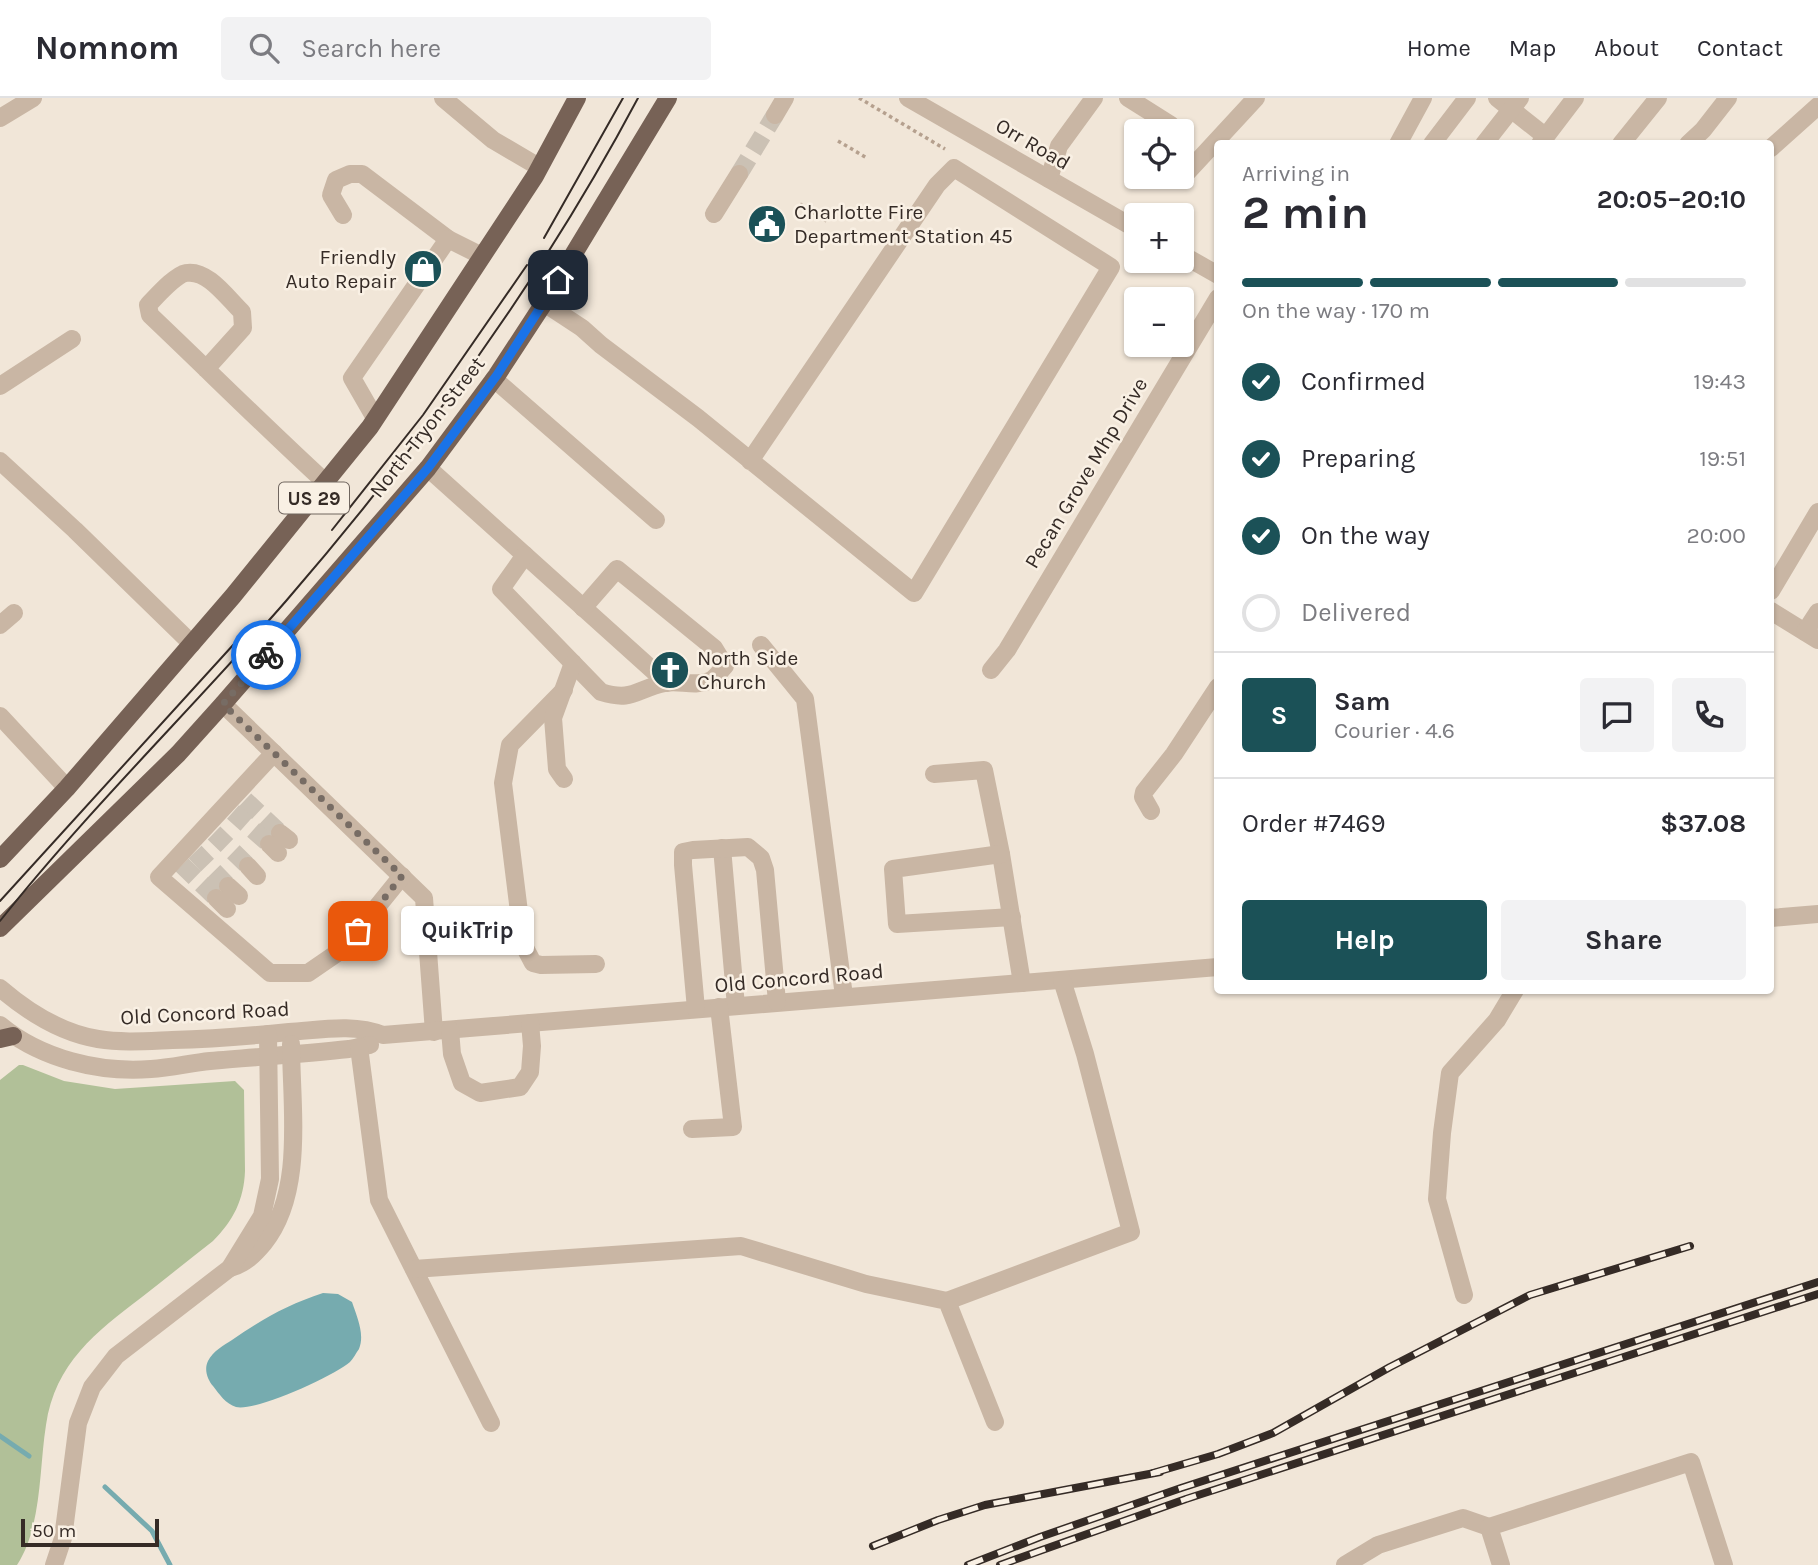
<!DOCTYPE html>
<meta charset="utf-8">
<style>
body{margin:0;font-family:Karla,sans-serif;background:#f2f2f3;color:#2b2b33;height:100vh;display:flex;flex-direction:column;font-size:26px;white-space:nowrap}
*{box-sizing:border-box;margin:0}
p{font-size:23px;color:#7c7c81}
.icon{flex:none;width:38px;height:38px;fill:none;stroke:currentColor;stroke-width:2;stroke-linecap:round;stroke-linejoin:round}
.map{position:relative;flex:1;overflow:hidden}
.drawer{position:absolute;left:1214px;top:42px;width:560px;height:854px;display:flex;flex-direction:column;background:#fff;border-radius:7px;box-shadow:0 2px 5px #0004}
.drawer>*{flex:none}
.tools{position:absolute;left:1124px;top:21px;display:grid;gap:14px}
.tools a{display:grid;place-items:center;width:70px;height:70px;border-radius:7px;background:#fff;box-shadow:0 2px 5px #0004;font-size:35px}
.scale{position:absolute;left:21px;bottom:18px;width:138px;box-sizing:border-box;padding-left:7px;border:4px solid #352b26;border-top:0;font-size:19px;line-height:24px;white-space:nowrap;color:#352b26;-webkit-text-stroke:5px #f9f0e4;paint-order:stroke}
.pin{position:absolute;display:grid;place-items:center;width:60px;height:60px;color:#fff;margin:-30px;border-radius:14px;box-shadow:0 4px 10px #0006}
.courier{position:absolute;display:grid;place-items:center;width:70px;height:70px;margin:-35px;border:5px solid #1a73e8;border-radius:50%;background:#fff;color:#222;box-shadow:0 2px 9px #0007}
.bubble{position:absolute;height:49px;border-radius:7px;background:#fff;box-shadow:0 2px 5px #0004;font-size:23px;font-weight:700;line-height:49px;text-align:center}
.head em{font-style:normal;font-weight:700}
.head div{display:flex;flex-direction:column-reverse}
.head{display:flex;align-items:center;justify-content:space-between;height:119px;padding:0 28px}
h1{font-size:46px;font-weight:700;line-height:52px}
.bar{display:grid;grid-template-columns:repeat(4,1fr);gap:10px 7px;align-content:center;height:84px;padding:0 28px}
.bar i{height:9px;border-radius:5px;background:#e1e1e2}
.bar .current{background:#1b5157}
.bar p{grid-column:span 4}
.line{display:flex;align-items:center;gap:18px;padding:0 28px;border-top:2px solid #e1e1e2}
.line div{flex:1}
.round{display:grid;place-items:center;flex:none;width:74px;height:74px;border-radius:7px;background:#f2f2f3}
ol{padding:0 28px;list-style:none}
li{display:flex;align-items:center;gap:21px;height:77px}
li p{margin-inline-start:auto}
li .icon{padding:7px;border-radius:50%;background:#1b5157;color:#fff;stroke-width:4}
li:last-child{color:#7c7c81}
li i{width:38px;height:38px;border:4px solid #e1e1e2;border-radius:50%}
.button{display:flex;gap:14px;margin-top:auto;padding:14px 28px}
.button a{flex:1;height:80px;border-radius:7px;background:#1b5157;color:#fff;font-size:28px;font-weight:700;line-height:80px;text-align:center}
.button a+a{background:#f2f2f3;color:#2b2b33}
header{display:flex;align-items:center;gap:42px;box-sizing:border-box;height:98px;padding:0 35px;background:#fff;border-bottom:2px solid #e1e1e2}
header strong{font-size:33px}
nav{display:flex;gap:38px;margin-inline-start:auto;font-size:24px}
.search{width:490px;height:63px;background:#f2f2f3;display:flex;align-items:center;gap:18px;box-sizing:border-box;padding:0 24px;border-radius:7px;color:#7c7c81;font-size:26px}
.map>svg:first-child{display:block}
.green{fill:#b1c098}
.water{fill:#76abaf}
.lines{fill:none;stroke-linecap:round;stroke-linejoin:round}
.stream{stroke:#76abaf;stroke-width:5}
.minor-tunnel{stroke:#cbc1b4;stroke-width:18;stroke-dasharray:18 9;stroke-linecap:butt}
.path{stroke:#b5a08e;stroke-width:3.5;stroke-dasharray:3.5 3.5;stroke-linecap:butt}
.minor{stroke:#c9b6a4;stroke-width:18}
.major{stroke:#776256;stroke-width:18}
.tram{stroke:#352b26;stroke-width:2}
.rail-casing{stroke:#352b26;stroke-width:8}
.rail{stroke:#f9f0e4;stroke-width:5;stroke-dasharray:16;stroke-linecap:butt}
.done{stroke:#776c64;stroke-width:7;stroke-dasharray:0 12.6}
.route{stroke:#1a73e8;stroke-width:9}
.labels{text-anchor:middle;stroke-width:5;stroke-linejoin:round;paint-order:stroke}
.shield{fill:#f9f0e4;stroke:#70665f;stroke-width:2}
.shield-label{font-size:19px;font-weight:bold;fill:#352b26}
.street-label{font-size:21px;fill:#352b26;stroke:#f9f0e4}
.poi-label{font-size:21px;fill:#352b26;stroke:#f9f0e4;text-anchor:start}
</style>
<header>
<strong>Nomnom</strong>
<div class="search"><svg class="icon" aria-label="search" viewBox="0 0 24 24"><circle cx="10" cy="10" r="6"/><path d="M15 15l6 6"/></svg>Search here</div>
<nav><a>Home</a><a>Map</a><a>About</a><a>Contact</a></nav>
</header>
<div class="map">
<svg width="1818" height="1467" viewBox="0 0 1818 1467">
<rect width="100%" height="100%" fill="#f1e6d8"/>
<path class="green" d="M19,967H23L64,983L115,991L235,983L244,992L245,1073C244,1102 233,1123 213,1143C189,1162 166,1180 142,1199C96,1234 55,1265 46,1327C39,1371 42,1429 17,1467H0V982Z"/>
<path class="water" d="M323,1195L338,1196L352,1204C357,1219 365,1236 359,1251C356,1255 353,1261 350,1264C334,1278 255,1314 236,1309C226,1306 219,1296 213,1288C207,1281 204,1271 208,1263C213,1253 224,1247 232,1242C262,1221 289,1206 323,1195Z"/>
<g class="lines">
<g class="stream">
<polyline points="0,1338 29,1358"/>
<polyline points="105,1389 152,1433 170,1467"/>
</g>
<g class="minor-tunnel">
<polyline points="739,76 775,17"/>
<polyline points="245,702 280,735"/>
<polyline points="233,714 269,746"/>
<polyline points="214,735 248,768"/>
<polyline points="195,754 228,788"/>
<polyline points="182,767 216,800"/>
</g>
<g class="path">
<polyline points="859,0 945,51"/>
<polyline points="838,43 867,60"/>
<polyline points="800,106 828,124"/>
</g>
<g class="minor">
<polyline points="443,0 493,42 539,69"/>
<polyline points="908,0 1136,131"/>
<polyline points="1128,0 1171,27"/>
<polyline points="1497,0 1545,38"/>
<polyline points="775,17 785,0"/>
<polyline points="0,20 33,0"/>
<polyline points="1398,46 1423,0"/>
<polyline points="1432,46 1467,0"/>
<polyline points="1484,46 1520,0"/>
<polyline points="1540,46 1575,0"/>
<polyline points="1621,46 1658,0"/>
<polyline points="1688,46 1703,32 1728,0"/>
<polyline points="1771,50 1818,8"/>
<polyline points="1182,80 1256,0"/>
<polyline points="1049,81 1059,48 1094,0"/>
<polyline points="714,116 739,76"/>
<polyline points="343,117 331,97 336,82 350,76 362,76 448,141"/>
<polyline points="1181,156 1218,177"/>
<polyline points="544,205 582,230 601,247 698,320 914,495 1111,169 954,70 937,87 750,363"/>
<path d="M206,271L243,230L242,214C228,201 208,171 186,175C175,177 156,199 148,207L150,217C209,273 266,330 326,385"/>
<polyline points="494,281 656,422"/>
<polyline points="0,288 72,241"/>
<polyline points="375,320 352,280 448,141 482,158"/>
<polyline points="0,363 75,432 192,546"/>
<polyline points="428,370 667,585"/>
<path d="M525,457L501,491L601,594C633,604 636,591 665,585C679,582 694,589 709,583C715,581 720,573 725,568L714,550L617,471L583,510"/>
<polyline points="1771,493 1818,414"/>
<polyline points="1771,513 1818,542"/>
<polyline points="0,527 14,515"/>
<polyline points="1805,534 1818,514"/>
<polyline points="761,547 805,601 844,898"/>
<polyline points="991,572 1007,552 1218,200"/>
<polyline points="564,592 510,647 503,685 523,846 533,865 541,867 596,866"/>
<polyline points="223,606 424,800 434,934"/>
<polyline points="0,618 67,690"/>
<polyline points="274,655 159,779 270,875 308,875 343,851 402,778"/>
<polyline points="934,676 984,672 1001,756 1022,885"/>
<polyline points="564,681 557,671 553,620 573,565"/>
<polyline points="1151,713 1143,699 1144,694 1174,656 1218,589"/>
<polyline points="280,735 289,742"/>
<polyline points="269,746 278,755"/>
<polyline points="722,750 736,908"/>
<polyline points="1001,756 893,771 897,826 1012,819"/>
<polyline points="248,768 257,778"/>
<polyline points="228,788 239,798"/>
<polyline points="216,800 227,811"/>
<polyline points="1771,820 1818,816"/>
<path d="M0,890C28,914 61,935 98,941C122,945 147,943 172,942C211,941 250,938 289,934C320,932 353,925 383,937L1218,869"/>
<polyline points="696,911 683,767 683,754 693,752 748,749 761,760 765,772 777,904"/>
<path d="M0,927C41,961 99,975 151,971C171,970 190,965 210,963C256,959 303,956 349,951L370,947"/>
<polyline points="450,932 452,956 462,985 480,995 520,989 530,974 532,948 530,925"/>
<polyline points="359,949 379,1102 491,1325"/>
<polyline points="692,1031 733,1029 719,909"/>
<path d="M230,1170C245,1166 254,1157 264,1145C305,1094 291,1008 291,946"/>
<polyline points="414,1171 741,1148 866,1186 947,1203 995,1324"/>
<polyline points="1464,1197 1437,1101 1442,1035 1450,975 1497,922 1515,892"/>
<polyline points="947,1203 1131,1134 1085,956 1062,882"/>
<polyline points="54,1467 63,1440 78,1325 92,1289 116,1258 230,1170 262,1118 270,1081 268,936"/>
<polyline points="1345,1467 1378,1447 1463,1420 1489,1429"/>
<polyline points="1501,1467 1489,1429 1691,1364 1724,1467"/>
</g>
<g class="major">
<polyline points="0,761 67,690 233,498 370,329 535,78 577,0"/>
<polyline points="0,830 178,656 223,606 428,370 497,277 544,205 668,0"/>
<polyline points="0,941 13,938"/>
</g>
<g class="tram">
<polyline points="544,140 623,0"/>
<polyline points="332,432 423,317 527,167"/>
<polyline points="0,803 234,546"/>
<path d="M0,823C89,711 192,611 286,503C420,348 542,181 638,0"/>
</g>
<g class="rail-casing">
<g id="rail">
<polyline points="1153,1375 1218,1356 1273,1335 1390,1269 1530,1197 1690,1148"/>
<polyline points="873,1448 938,1422 985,1407 1160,1374"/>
<polyline points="968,1467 1040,1439 1181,1390 1818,1184"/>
<polyline points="1000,1467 1186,1401 1818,1196"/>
</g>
</g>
<use href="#rail" class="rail"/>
</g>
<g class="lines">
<polyline class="done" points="266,557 223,606 402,778 358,833"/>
<polyline class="route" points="266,557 428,370 497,277 558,182"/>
</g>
<defs>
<g id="civic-disc" transform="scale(2.0125)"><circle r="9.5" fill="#1b5157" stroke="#f9f0e4"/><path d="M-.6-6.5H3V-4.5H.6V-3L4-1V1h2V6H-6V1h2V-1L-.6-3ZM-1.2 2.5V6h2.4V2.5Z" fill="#fff"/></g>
<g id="shop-disc" transform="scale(2.0125)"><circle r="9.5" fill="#1b5157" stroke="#f9f0e4"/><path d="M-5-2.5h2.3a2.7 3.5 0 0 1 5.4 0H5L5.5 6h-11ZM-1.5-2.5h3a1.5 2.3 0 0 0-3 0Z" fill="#fff"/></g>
<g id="church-disc" transform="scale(2.0125)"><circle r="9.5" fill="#1b5157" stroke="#f9f0e4"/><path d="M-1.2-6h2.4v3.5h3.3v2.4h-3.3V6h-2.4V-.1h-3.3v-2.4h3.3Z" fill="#fff"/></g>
</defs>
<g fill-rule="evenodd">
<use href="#civic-disc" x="767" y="126"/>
<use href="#shop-disc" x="423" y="171"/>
<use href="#church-disc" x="670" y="572"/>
</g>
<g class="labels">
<rect class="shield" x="279" y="384.5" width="70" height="31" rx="5"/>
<g class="shield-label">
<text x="314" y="407">US 29</text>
</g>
<g class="street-label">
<text transform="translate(1033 46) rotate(30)" y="7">Orr Road</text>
<text transform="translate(427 329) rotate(-52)" y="7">North Tryon Street</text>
<text transform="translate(1086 375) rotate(-59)" y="7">Pecan Grove Mhp Drive</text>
<text transform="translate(799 880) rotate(-5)" y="7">Old Concord Road</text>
<text transform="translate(205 915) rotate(-3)" y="7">Old Concord Road</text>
</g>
<g class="poi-label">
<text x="794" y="121">Charlotte Fire<tspan x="794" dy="24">Department Station 45</tspan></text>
<text x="396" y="166" text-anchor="end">Friendly<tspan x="396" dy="24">Auto Repair</tspan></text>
<text x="697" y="567">North Side<tspan x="697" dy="24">Church</tspan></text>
</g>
</g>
</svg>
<div class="tools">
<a><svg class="icon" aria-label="locate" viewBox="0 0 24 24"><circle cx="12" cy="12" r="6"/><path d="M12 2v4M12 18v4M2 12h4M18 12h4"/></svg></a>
<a>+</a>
<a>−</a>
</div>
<div class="scale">50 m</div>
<div class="pin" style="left:358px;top:833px;background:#ea580c"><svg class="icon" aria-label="bag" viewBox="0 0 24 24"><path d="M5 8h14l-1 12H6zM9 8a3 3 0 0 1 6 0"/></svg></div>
<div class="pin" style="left:558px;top:182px;background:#1f2937"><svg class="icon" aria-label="home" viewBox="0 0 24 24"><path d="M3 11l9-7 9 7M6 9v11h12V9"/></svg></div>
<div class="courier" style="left:266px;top:557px"><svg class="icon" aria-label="bike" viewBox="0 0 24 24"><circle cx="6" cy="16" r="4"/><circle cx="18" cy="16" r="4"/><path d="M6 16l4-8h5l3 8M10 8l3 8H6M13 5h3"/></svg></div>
<div class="bubble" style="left:401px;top:808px;width:133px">QuikTrip</div>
<section class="drawer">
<div class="head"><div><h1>2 min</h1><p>Arriving in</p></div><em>20:05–20:10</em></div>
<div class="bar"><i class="current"></i><i class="current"></i><i class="current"></i><i></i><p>On the way · 170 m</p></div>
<ol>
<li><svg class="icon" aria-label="check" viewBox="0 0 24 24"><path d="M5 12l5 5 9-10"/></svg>Confirmed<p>19:43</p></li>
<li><svg class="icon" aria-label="check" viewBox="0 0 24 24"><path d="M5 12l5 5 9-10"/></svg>Preparing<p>19:51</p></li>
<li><svg class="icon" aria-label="check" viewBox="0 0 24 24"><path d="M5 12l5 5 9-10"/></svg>On the way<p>20:00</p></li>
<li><i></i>Delivered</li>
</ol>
<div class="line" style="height:126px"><b class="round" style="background:#1b5157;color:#fff">S</b><div><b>Sam</b><p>Courier · 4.6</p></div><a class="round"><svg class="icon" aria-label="chat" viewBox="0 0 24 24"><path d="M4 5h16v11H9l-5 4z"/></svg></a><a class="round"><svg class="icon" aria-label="phone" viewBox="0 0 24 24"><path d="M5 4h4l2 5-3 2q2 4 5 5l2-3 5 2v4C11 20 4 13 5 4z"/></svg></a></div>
<div class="line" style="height:91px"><div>Order #7469</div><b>$37.08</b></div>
<div class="button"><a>Help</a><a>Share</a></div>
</section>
</div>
